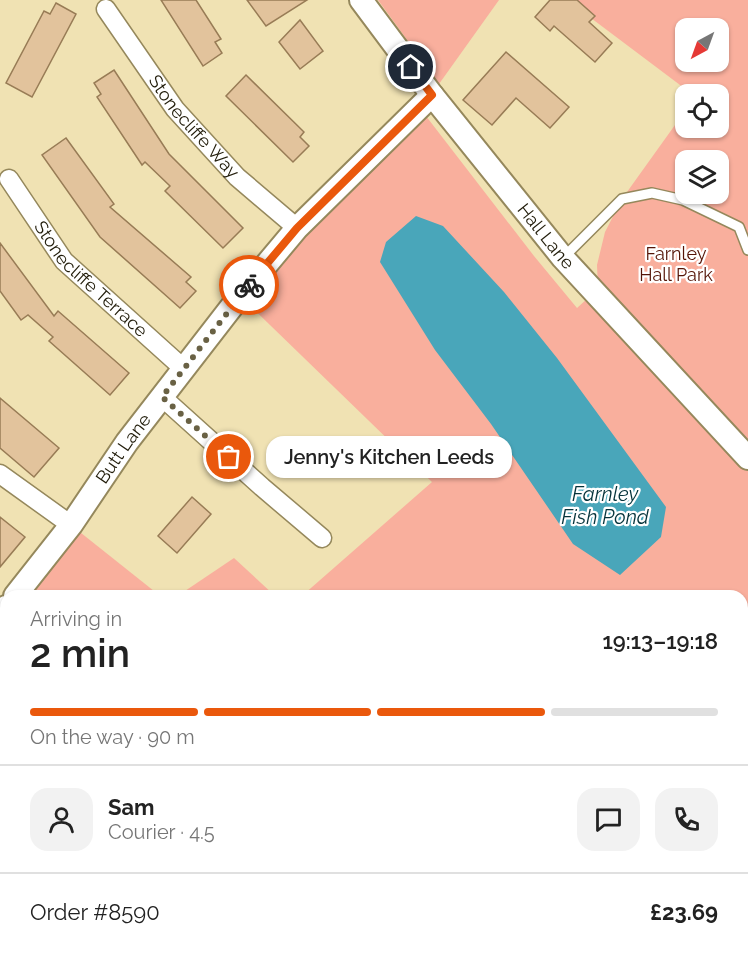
<!DOCTYPE html>
<meta charset="utf-8">
<style>
body{margin:0;font-family:Raleway,sans-serif;background:#f2f2f2;color:#222;height:100vh;display:flex;flex-direction:column;font-size:22px;white-space:nowrap}
*{box-sizing:border-box;margin:0}
p{font-size:20px;color:#767676}
.icon{flex:none;width:33px;height:33px;fill:none;stroke:currentColor;stroke-width:2;stroke-linecap:round;stroke-linejoin:round}
.map{position:relative;flex:1;overflow:hidden}
.drawer{position:absolute;left:0px;top:590px;width:748px;height:374px;display:flex;flex-direction:column;background:#fff;border-radius:18px 18px 0 0;box-shadow:0 2px 4px #0004}
.drawer>*{flex:none}
.needle{width:39px;rotate:221deg}
.fabs{position:absolute;left:675px;top:18px;display:grid;gap:12px}
.fabs a{display:grid;place-items:center;width:54px;height:54px;border-radius:12px;background:#fff;box-shadow:0 2px 4px #0004;font-size:30px}
.pin{position:absolute;display:grid;place-items:center;width:51px;height:51px;color:#fff;margin:-26px;border:3px solid #fff;border-radius:50%;box-shadow:0 2px 6px #0007}
.courier{position:absolute;display:grid;place-items:center;width:60px;height:60px;margin:-30px;border:4px solid #ea580c;border-radius:50%;background:#fff;color:#222;box-shadow:0 2px 8px #0007}
.bubble{position:absolute;height:42px;border-radius:18px;background:#fff;box-shadow:0 2px 4px #0004;font-size:20px;font-weight:600;line-height:42px;text-align:center}
.summary em{font-style:normal;font-weight:600}
.summary div{display:flex;flex-direction:column-reverse}
.summary{display:flex;align-items:center;justify-content:space-between;height:102px;padding:0 30px}
h1{font-size:39px;font-weight:600;line-height:45px}
.bar{display:grid;grid-template-columns:repeat(4,1fr);gap:9px 6px;align-content:center;height:72px;padding:0 30px}
.bar i{height:8px;border-radius:4px;background:#e0e0e0}
.bar .selected{background:#ea580c}
.bar p{grid-column:span 4}
.line{display:flex;align-items:center;gap:15px;padding:0 30px;border-top:2px solid #e0e0e0}
.line div{flex:1}
.round{display:grid;place-items:center;flex:none;width:63px;height:63px;border-radius:18px;background:#f2f2f2}
.map>svg:first-child{display:block}
.green{fill:#f9af9d;fill-rule:evenodd}
.water{fill:#49a6ba}
.building{fill:#e2c39c;stroke:#987c56;stroke-width:1.5}
.lines{fill:none;stroke-linecap:round;stroke-linejoin:round}
.service-casing{stroke:#95885c;stroke-width:12}
.minor-casing{stroke:#95885c;stroke-width:21}
.tertiary-casing{stroke:#95885c;stroke-width:26}
.service{stroke:#fff;stroke-width:9}
.minor{stroke:#fff;stroke-width:18}
.tertiary{stroke:#fff;stroke-width:22}
.done{stroke:#696144;stroke-width:6;stroke-dasharray:0 10.8}
.route{stroke:#ea580c;stroke-width:8}
.labels{text-anchor:middle;stroke-width:4.5;stroke-linejoin:round;paint-order:stroke}
.street-label{font-size:18px;fill:#201b09;stroke:#fff}
.park-label{font-size:18px;fill:#551507;stroke:#fff}
.water-label{font-size:20px;font-style:italic;fill:#05333b;stroke:#fff}
</style>
<div class="map">
<svg width="748" height="962" viewBox="0 0 748 962">
<rect width="100%" height="100%" fill="#f0e2b3"/>
<g class="green">
<polygon points="378,0 499,0 439,84"/>
<path d="M567,0H748V643L743,646L742,596L303,595L432,482L240,296L419,107L534,256L577,308L598,289L597,265L605,232L622,199L685,111L686,128H718V94H692ZM686,28H718V62H686ZM686,160H718V194H686Z"/>
<polygon points="71,525 159,595 15,596"/>
<polygon points="234,558 274,595 179,595"/>
<polygon points="6,607 6,957 517,957 515,962 0,962 0,614"/>
</g>
<polygon class="water" points="416,216 443,226 504,292 557,358 666,507 661,537 620,575 573,544 491,424 435,350 380,262 386,242"/>
<g class="building">
<polygon points="161,0 196,0 221,39 215,42 222,53 203,66"/>
<polygon points="247,0 307,0 266,26"/>
<polygon points="550,0 577,0 595,16 589,22 612,43 595,62 554,26 550,31 535,17"/>
<polygon points="56,3 76,14 32,97 6,83 44,11 50,14"/>
<polygon points="300,20 323,51 300,69 279,42"/>
<polygon points="506,52 569,107 550,128 516,98 492,125 463,100"/>
<polygon points="114,70 169,154 243,228 223,248 165,191 170,186 145,162 142,165 97,97 101,94 94,83"/>
<polygon points="246,75 304,132 300,137 309,146 293,162 226,96"/>
<polygon points="66,138 114,204 110,207 191,277 186,282 196,291 180,308 100,237 42,155"/>
<polygon points="0,243 54,316 58,311 129,373 110,395 49,341 53,337 28,315 21,320 0,291"/>
<polygon points="0,398 59,448 34,477 0,448"/>
<polygon points="192,497 211,514 177,553 158,536"/>
<polygon points="0,517 25,537 0,567"/>
</g>
<g class="lines">
<g class="service-casing">
<polyline id="service" points="564,257 622,199 652,193 683,200 739,227 748,250"/>
</g>
<g class="minor-casing">
<g id="minor">
<path id="s1" d="M106,9L175,109L237,177L297,228"/>
<path id="s2" d="M9,179L64,261L184,369"/>
<polyline points="162,397 262,487 322,538"/>
<polyline points="0,474 71,525"/>
</g>
</g>
<g class="tertiary-casing">
<g id="tertiary">
<path id="s3" d="M361,0L432,95L563,258L748,458"/>
<path id="s4" d="M15,596L71,525L127,442L240,296L297,228L432,95"/>
<polyline points="0,614 6,607"/>
</g>
</g>
<use href="#service" class="service"/>
<use href="#minor" class="minor"/>
<use href="#tertiary" class="tertiary"/>
</g>
<g class="lines">
<polyline class="done" points="229,457 162,397 249,285"/>
<polyline class="route" points="249,285 297,228 432,95 411,67"/>
</g>
<g class="labels">
<g class="street-label">
<text dy="6" stroke="none"><textPath href="#s1" startOffset="147">Stonecliffe Way</textPath></text>
<text dy="6" stroke="none"><textPath href="#s3" startOffset="300">Hall Lane</textPath></text>
<text dy="6" stroke="none"><textPath href="#s2" startOffset="130">Stonecliffe Terrace</textPath></text>
<text dy="6" stroke="none"><textPath href="#s4" startOffset="183">Butt Lane</textPath></text>
</g>
<g class="park-label">
<text x="676" y="260">Farnley<tspan x="676" dy="21">Hall Park</tspan></text>
</g>
<g class="water-label">
<text x="605" y="501">Farnley<tspan x="605" dy="23">Fish Pond</tspan></text>
</g>
</g>
</svg>
<div class="fabs">
<a><svg class="needle" viewBox="-14 -14 28 28"><path d="M0-13l5 13h-10z" fill="#e53935"/><path d="M0 13l5-13h-10z" fill="#767676"/></svg></a>
<a><svg class="icon" aria-label="locate" viewBox="0 0 24 24"><circle cx="12" cy="12" r="6"/><path d="M12 2v4M12 18v4M2 12h4M18 12h4"/></svg></a>
<a><svg class="icon" aria-label="layers" viewBox="0 0 24 24"><path d="M12 4l9 5-9 5-9-5zM3 14l9 5 9-5"/></svg></a>
</div>
<div class="pin" style="left:229px;top:457px;background:#ea580c"><svg class="icon" aria-label="bag" viewBox="0 0 24 24"><path d="M5 8h14l-1 12H6zM9 8a3 3 0 0 1 6 0"/></svg></div>
<div class="pin" style="left:411px;top:67px;background:#1f2937"><svg class="icon" aria-label="home" viewBox="0 0 24 24"><path d="M3 11l9-7 9 7M6 9v11h12V9"/></svg></div>
<div class="courier" style="left:249px;top:285px"><svg class="icon" aria-label="bike" viewBox="0 0 24 24"><circle cx="6" cy="16" r="4"/><circle cx="18" cy="16" r="4"/><path d="M6 16l4-8h5l3 8M10 8l3 8H6M13 5h3"/></svg></div>
<div class="bubble" style="left:266px;top:436px;width:246px">Jenny's Kitchen Leeds</div>
<section class="drawer">
<div class="summary"><div><h1>2 min</h1><p>Arriving in</p></div><em>19:13–19:18</em></div>
<div class="bar"><i class="selected"></i><i class="selected"></i><i class="selected"></i><i></i><p>On the way · 90 m</p></div>
<div class="line" style="height:108px"><a class="round"><svg class="icon" aria-label="person" viewBox="0 0 24 24"><circle cx="12" cy="8" r="4"/><path d="M4 21q1-7 8-7t8 7"/></svg></a><div><b>Sam</b><p>Courier · 4.5</p></div><a class="round"><svg class="icon" aria-label="chat" viewBox="0 0 24 24"><path d="M4 5h16v11H9l-5 4z"/></svg></a><a class="round"><svg class="icon" aria-label="phone" viewBox="0 0 24 24"><path d="M5 4h4l2 5-3 2q2 4 5 5l2-3 5 2v4C11 20 4 13 5 4z"/></svg></a></div>
<div class="line" style="height:78px"><div>Order #8590</div><b>£23.69</b></div>
</section>
</div>
